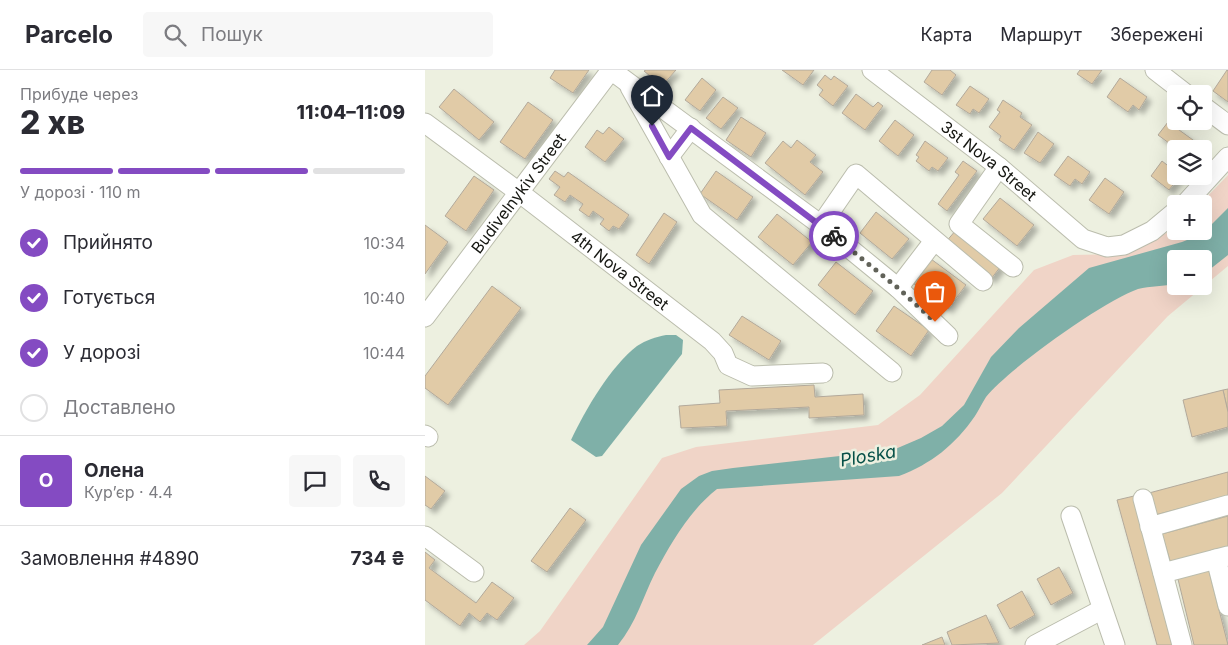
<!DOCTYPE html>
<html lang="uk">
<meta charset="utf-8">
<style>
body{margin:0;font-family:Inter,sans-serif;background:#f7f7f7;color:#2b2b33;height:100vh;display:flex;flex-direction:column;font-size:19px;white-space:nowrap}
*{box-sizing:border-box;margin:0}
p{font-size:16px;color:#7c7c81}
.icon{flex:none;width:28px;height:28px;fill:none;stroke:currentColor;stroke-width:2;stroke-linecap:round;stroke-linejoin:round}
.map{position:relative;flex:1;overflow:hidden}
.drawer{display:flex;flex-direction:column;background:#fff;width:425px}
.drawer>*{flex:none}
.fabs{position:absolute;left:742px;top:15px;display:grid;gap:10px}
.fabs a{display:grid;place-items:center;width:45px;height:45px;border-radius:5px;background:#fff;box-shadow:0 5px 20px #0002;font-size:25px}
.pin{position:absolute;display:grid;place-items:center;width:42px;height:42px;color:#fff;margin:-51px -21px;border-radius:50% 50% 50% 0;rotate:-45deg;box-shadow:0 0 5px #0007}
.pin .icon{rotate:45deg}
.courier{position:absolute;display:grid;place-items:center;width:50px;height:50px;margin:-25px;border:4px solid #844bc2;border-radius:50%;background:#fff;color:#222;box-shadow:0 1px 6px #0007}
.overview em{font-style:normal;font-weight:800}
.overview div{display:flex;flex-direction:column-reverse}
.overview{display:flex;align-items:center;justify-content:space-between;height:85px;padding:0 20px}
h1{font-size:32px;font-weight:800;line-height:38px}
.bar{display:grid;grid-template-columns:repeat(4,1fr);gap:8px 5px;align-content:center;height:60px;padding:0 20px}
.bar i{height:6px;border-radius:4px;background:#e1e1e2}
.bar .active{background:#844bc2}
.bar p{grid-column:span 4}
.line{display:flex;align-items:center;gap:12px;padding:0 20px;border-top:1px solid #e1e1e2}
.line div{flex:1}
.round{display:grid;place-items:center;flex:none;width:52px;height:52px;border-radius:5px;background:#f7f7f7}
ol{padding:0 20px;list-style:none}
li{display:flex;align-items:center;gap:15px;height:55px}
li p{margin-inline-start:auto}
li .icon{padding:5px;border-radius:50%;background:#844bc2;color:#fff;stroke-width:4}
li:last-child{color:#7c7c81}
li i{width:28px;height:28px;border:2px solid #e1e1e2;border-radius:50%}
header{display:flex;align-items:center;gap:30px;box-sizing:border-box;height:70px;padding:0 25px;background:#fff;border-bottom:1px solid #e1e1e2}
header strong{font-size:24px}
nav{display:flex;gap:28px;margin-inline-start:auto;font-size:18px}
.search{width:350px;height:45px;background:#f7f7f7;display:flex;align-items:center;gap:12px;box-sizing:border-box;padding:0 18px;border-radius:5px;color:#7c7c81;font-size:19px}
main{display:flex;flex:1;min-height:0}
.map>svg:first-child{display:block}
.green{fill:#f0d4c7;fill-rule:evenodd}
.water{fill:#7fb0a8}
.building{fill:#e1cba7;stroke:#b2a99b;filter:url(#shadow)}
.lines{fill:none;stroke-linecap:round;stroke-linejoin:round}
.minor-casing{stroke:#bbbdad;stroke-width:21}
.minor{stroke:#fff;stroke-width:19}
.done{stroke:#616259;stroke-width:5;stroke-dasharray:0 9}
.route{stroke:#844bc2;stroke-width:6}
.labels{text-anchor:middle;stroke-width:5;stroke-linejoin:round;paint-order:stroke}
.street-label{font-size:16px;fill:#151611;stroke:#edf0e0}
.water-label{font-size:18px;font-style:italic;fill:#055047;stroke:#edf0e0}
</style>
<header>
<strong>Parcelo</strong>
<div class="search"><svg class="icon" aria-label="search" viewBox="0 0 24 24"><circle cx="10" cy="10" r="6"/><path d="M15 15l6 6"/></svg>Пошук</div>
<nav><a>Карта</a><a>Маршрут</a><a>Збережені</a></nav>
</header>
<main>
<section class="drawer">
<div class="overview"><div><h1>2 хв</h1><p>Прибуде через</p></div><em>11:04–11:09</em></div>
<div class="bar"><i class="active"></i><i class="active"></i><i class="active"></i><i></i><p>У дорозі · 110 m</p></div>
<ol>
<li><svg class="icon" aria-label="check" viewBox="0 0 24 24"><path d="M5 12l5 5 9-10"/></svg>Прийнято<p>10:34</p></li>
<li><svg class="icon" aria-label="check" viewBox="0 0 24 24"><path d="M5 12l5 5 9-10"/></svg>Готується<p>10:40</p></li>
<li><svg class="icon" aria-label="check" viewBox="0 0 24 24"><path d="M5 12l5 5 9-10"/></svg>У дорозі<p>10:44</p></li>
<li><i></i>Доставлено</li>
</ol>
<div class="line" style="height:90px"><b class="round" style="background:#844bc2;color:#fff">О</b><div><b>Олена</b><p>Кур’єр · 4.4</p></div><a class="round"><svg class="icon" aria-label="chat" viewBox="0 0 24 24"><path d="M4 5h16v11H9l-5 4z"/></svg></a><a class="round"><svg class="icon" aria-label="phone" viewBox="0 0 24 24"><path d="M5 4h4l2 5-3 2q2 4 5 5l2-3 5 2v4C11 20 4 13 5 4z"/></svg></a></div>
<div class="line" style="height:65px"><div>Замовлення #4890</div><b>734 ₴</b></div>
</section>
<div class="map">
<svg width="803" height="575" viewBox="0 0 803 575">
<defs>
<filter id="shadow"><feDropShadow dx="4.5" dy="4.5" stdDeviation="2.5" flood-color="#0004"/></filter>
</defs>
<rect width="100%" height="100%" fill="#edf0e0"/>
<path class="green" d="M803,105V196L743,246L577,423L388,575H99L115,561L237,388L271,377L453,355L495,325L609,200L648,185L694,184L746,161L751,155V161H779V134H775ZM751,189H779V216H751Z"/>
<g class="water">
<path d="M803,138V185L779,204V189H751V214C739,216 725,216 713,219C680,230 583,299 561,327C557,333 554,340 550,346C530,375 506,394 474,406L292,419C265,440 246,473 230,503C218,527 211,553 193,575H162L178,557L216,475L256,419L274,406L287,401L308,398L468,380L496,368L517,356L539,335L566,287L594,258L664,198L757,172L777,164Z"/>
<path d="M241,265H251L258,270L257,284L177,386L171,387L146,370C160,340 186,296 212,276C221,270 231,267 241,265Z"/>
</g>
<g class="building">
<polygon points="130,0 164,0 148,23 125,8"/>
<polygon points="221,0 251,0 237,16 219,1"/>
<polygon points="357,0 389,0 378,15"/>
<polygon points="507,0 525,0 531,5 517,25 499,12"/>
<polygon points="655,0 677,0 667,14 652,4"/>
<polygon points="802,0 803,1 803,32 788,21"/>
<polygon points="400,5 406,10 409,6 423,16 408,36 394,25 398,20 392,15"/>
<polygon points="277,8 291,20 275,41 260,30"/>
<polygon points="695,8 722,27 714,40 708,35 703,42 682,27"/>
<polygon points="545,16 564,29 554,43 548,39 545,44 531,35"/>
<polygon points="29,19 69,52 54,70 14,37"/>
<polygon points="431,24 448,37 453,32 458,36 440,60 417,43"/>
<polygon points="298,27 313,38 296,59 281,48"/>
<polygon points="578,30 597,43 595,47 607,55 589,80 574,70 576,66 564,57 575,42 572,40"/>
<polygon points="103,32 128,50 100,89 75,72"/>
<polygon points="316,47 341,63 326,87 301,70"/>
<polygon points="470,50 489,65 473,86 454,71"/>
<polygon points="743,52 775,75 772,79 752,79 733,65"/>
<polygon points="184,57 199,69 180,92 160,77 172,60 178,64"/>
<polygon points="613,62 629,74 615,93 599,83"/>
<polygon points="372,70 391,85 385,92 398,102 380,125 340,93 358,71 366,78"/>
<polygon points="500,71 523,88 513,101 507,97 504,101 491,91 494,87 491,85"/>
<polygon points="643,86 665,102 657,114 650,109 645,116 629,105"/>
<polygon points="538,91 552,101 522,141 513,134 534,105 530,102"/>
<polygon points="737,91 751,102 751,106 755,106 744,120 726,106"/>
<polygon points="130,101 139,107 143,102 204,145 194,159 188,156 184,161 175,154 179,149 168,141 164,147 154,140 158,134 145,125 140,132 129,125 135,117 124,109"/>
<polygon points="291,101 328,127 312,150 275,124"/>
<polygon points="49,106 69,120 41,161 20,146"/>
<polygon points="680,108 699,122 684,144 664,130"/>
<polygon points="575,128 609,155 592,176 558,149"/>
<polygon points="451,142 484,169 467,189 435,163"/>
<polygon points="239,143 252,152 224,194 211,185"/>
<polygon points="352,144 387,172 368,195 333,167"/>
<polygon points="0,155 23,172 0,204"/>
<polygon points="531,160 576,196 566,209 520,173"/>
<polygon points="506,189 541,215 523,239 488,213"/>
<polygon points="411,192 448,221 430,245 393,215"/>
<polygon points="67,216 96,238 23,335 0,318 0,306"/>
<polygon points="469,236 504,260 486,286 451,261"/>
<polygon points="317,246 356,271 344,290 304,265"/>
<polygon points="389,315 390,327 438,324 439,345 384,348 384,337 301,341 302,356 256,358 254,336 295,333 294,320"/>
<polygon points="803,319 803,342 798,320"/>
<polygon points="798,320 803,342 803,357 767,367 758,330"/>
<polygon points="803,402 803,426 730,445 724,423"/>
<polygon points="0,406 20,421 6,439 0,435"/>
<polygon points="709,426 747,575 732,575 692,430"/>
<polygon points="145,438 161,450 122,502 106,491"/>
<polygon points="803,446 803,478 746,494 737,464"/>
<polygon points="0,482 10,490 4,498 51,533 67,512 89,528 72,550 62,543 55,552 44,543 35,556 0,530"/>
<polygon points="634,497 648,523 626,535 612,509"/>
<polygon points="783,497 803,575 769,575 752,505"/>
<polygon points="597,521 610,545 585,559 572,535"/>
<polygon points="561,545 574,573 527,575 522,562"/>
<polygon points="517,567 520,575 497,575"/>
</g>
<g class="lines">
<g class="minor-casing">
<g id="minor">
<polyline points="186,0 396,155 473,218 523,266"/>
<path id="s1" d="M447,0L574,97L658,169L682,177L699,175L727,161L751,141"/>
<polyline points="730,0 761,24"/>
<polyline points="205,17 277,145 467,302"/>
<polyline points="779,37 803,55"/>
<path id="s2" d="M0,53L95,123L287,271L298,283L303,295L327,306L398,303"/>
<polyline points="244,87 266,58"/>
<polyline points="574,97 534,154 588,197"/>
<polyline points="760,134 803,87"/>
<polyline points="396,155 431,104 558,211"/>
<polyline points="473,218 509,171"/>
<path id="s3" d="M0,247L186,0"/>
<polyline points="0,365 3,367"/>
<polyline points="718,429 757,575"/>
<polyline points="646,446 690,575"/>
<polyline points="725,457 803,435"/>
<polyline points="0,466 49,502"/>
<polyline points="791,489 803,536"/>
<polyline points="738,503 803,486"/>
<polyline points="610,575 676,540"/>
</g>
</g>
<use href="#minor" class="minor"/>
</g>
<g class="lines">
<polyline class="done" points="409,166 473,218 510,252"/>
<polyline class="route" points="227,56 244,87 266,58 409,166"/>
</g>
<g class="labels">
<g class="street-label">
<text dy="6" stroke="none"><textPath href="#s1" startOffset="148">3st Nova Street</textPath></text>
<text dy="6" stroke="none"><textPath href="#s3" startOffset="155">Budivelnykiv Street</textPath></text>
<text dy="6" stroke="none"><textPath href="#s2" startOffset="244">4th Nova Street</textPath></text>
</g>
<g class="water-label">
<text transform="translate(443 386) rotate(-10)" y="6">Ploska</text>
</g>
</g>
</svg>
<div class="fabs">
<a><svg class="icon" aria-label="locate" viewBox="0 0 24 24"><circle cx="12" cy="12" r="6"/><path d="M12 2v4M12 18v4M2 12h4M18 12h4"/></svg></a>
<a><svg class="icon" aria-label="layers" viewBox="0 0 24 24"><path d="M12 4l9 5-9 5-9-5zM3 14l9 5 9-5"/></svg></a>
<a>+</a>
<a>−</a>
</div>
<div class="pin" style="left:510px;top:252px;background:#ea580c"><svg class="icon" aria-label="bag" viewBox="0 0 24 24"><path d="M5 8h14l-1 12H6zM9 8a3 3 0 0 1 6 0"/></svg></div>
<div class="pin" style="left:227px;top:56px;background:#1f2937"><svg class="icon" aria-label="home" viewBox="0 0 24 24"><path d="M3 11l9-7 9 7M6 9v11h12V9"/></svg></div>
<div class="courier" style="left:409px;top:166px"><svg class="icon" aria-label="bike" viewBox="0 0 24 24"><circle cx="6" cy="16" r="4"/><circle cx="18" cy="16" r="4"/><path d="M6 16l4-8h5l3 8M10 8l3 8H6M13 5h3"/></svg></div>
</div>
</main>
